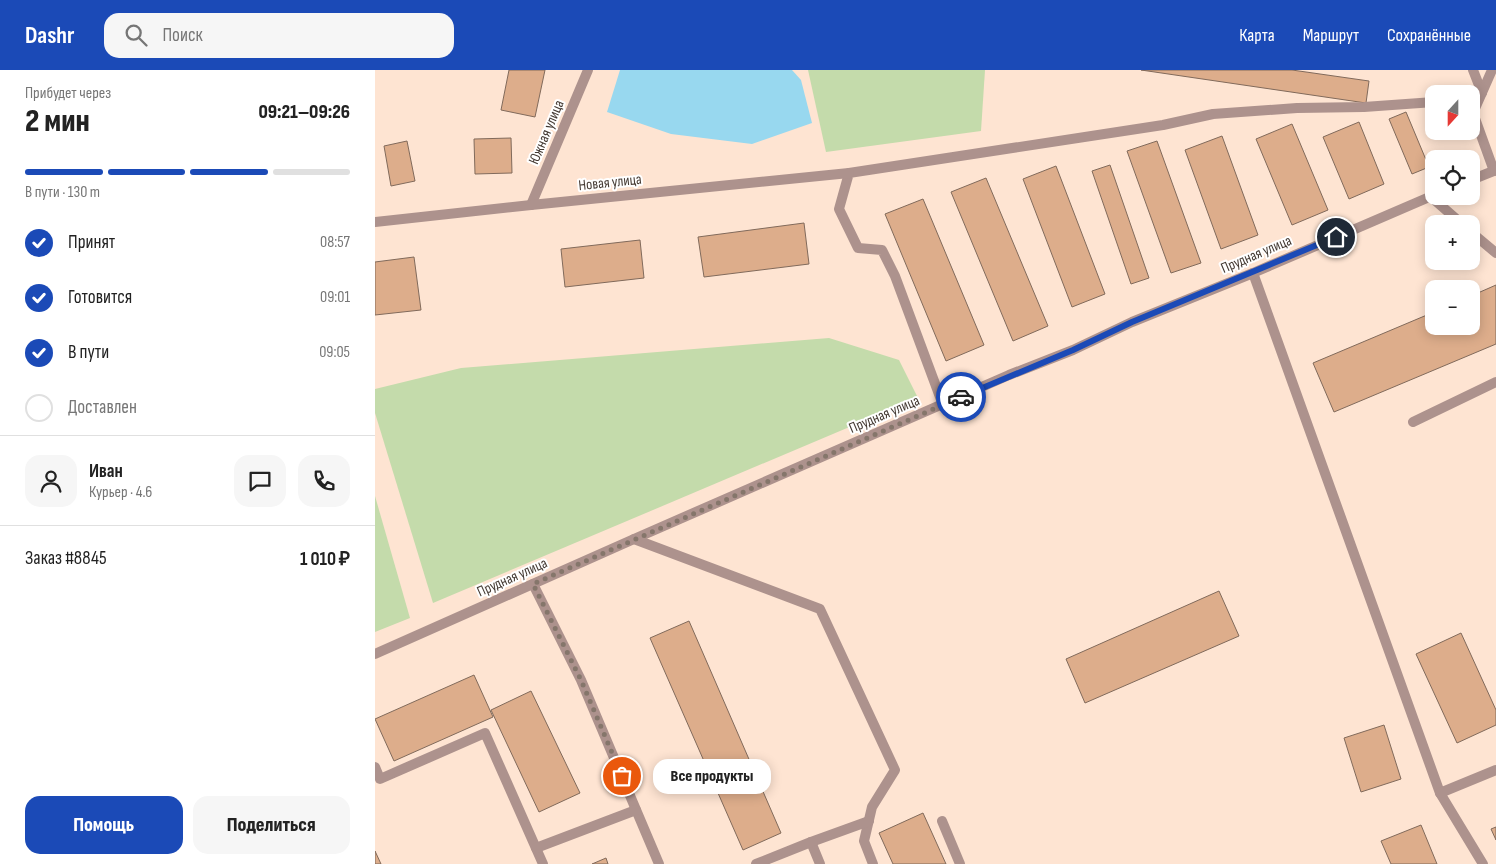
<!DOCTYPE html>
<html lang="ru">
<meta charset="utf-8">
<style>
body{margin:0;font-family:"Sofia Sans Condensed",sans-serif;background:#f6f6f6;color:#222;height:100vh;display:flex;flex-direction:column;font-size:19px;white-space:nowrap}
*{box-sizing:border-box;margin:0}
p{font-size:16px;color:#767676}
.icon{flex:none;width:28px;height:28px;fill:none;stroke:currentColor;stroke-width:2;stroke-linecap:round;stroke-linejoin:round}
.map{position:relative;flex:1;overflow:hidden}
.details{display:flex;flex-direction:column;background:#fff;width:375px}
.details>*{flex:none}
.needle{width:32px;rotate:201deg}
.tools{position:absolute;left:1050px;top:15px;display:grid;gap:10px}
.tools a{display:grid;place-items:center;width:55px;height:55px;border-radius:10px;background:#fff;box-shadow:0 2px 12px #0003;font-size:25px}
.pin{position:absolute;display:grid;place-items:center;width:42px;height:42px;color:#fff;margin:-21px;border:2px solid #fff;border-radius:50%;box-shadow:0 1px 5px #0007}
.courier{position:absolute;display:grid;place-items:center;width:50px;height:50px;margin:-25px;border:4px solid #1b4ab7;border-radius:50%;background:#fff;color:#222;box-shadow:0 1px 6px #0007}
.bubble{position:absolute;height:35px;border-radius:15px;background:#fff;box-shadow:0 2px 12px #0003;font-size:16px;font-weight:800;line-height:35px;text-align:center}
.overview em{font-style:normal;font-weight:800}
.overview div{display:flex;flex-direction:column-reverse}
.overview{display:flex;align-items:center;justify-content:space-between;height:85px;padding:0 25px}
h1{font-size:32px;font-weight:800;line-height:38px}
.bar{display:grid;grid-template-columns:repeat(4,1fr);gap:8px 5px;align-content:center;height:60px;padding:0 25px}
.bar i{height:6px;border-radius:4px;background:#e0e0e0}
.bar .current{background:#1b4ab7}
.bar p{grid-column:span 4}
.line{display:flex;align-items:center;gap:12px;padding:0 25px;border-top:1px solid #e0e0e0}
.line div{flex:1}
.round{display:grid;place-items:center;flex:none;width:52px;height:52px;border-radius:15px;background:#f6f6f6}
ol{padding:0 25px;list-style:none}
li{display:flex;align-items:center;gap:15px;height:55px}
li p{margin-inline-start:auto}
li .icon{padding:5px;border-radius:50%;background:#1b4ab7;color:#fff;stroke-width:4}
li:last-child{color:#767676}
li i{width:28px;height:28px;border:2px solid #e0e0e0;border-radius:50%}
.primary-button{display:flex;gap:10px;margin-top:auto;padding:10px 25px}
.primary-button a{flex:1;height:58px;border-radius:15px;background:#1b4ab7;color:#fff;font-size:20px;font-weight:800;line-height:58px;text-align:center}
.primary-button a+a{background:#f6f6f6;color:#222}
header{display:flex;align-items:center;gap:30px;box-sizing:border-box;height:70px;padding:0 25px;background:#1b4ab7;color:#fff}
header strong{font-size:24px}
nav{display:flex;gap:28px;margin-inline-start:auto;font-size:18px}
.search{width:350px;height:45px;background:#f6f6f6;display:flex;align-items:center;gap:12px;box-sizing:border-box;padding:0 18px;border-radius:15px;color:#767676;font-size:19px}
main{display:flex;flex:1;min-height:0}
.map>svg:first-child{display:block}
.green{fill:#c4dbab}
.water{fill:#98d8ef}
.building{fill:#ddad8b;stroke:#816a5b}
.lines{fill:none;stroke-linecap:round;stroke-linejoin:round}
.service{stroke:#ad928d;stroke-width:10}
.minor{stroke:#ad928d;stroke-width:10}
.done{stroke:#85766b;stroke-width:5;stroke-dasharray:0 9}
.route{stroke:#1b4ab7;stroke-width:6}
.labels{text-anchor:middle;stroke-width:4;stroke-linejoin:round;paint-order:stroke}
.street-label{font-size:15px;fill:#443a33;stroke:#fff}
</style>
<header>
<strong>Dashr</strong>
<div class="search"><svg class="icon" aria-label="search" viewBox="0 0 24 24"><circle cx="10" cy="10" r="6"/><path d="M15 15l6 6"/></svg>Поиск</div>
<nav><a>Карта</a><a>Маршрут</a><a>Сохранённые</a></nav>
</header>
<main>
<section class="details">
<div class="overview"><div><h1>2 мин</h1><p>Прибудет через</p></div><em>09:21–09:26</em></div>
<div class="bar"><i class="current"></i><i class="current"></i><i class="current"></i><i></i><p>В пути · 130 m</p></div>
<ol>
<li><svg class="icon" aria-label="check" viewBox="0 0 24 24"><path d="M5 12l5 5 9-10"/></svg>Принят<p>08:57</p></li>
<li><svg class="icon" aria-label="check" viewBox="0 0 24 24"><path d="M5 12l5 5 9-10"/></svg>Готовится<p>09:01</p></li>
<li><svg class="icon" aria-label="check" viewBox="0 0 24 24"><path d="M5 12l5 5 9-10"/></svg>В пути<p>09:05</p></li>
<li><i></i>Доставлен</li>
</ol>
<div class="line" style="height:90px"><a class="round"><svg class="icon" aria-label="person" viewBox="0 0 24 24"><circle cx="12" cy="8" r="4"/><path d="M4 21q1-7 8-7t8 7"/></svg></a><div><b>Иван</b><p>Курьер · 4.6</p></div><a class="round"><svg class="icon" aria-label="chat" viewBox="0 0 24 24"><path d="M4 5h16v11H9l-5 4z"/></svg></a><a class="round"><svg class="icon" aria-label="phone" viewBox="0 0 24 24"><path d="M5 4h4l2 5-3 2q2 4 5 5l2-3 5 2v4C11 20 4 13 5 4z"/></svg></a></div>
<div class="line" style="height:65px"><div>Заказ #8845</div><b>1 010 ₽</b></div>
<div class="primary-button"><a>Помощь</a><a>Поделиться</a></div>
</section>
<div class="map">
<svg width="1121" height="794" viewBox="0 0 1121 794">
<rect width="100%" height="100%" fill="#fee4d2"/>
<g class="green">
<polygon points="433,0 610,0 606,61 451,82"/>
<polygon points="454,268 524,290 543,328 58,533 0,343 0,319 86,298"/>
<polygon points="0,426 35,548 0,562"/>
</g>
<polygon class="water" points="245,0 417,0 426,10 437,53 377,74 296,64 232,42"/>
<g class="building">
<polygon points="134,0 170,0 160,47 126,40"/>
<polygon points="766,0 917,0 994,11 991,33"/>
<polygon points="1031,42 1054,97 1037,104 1014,49"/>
<polygon points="984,52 1009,114 974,129 948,67"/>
<polygon points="917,54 953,140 917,155 881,69"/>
<polygon points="847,66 883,165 846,179 810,80"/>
<polygon points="136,68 137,103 100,104 99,69"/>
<polygon points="32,71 40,111 16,116 9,76"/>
<polygon points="782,71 826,193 796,203 752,81"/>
<polygon points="735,95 774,208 756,214 717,101"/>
<polygon points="681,96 730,224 697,237 648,109"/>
<polygon points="611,108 673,256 638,271 576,122"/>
<polygon points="548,129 609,275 571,291 510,144"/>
<polygon points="429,153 434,194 329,207 323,167"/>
<polygon points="265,170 269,208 190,217 186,179"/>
<polygon points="39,187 46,240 0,245 0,192"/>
<polygon points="1121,215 1121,274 959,342 938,293 1059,242 1059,256 1096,256 1096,226"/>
<polygon points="844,521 864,566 710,633 691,589"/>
<polygon points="314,551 406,763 368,780 275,568"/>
<polygon points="1086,563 1121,640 1121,655 1082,673 1041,584"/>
<polygon points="99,605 118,647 19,691 0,649"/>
<polygon points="156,621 205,723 164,742 116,640"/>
<polygon points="1009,655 1026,709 986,722 969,668"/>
<polygon points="548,743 571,794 518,794 504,763"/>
<polygon points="1046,755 1062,794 1016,794 1006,771"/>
<polygon points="1121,757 1121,770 1116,759"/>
<polygon points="0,781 6,794 0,794"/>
<polygon points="231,788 233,794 217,794"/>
</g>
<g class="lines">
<g class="service">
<polyline points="1098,0 1107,23"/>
<polyline points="1055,126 1087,154"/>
<polyline points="1096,162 1121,183"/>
<polyline points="568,335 520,206 507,180 483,178 464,139 474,103 788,55 838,44 922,38 989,37 1059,32"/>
<polyline points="1038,352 1121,312"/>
<polyline points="259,469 445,539 520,700 497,737 489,771 498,794"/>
<polyline points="567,751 585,794"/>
<polyline points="436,772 445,794"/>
<polyline points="381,794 436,772 494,751"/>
</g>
<g class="minor">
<polyline points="1117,0 1098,43 1119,101"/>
<polyline points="1096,110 1121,100"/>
<polyline points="156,135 213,0"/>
<polyline points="0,152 156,135 474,103"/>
<polyline points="878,203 1065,723 1108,794"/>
<polyline points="158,514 206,610 284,794"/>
<polyline points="0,584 259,469 634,305 698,280 757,252 878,203 1059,125"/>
<polyline points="0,697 5,709 110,663 168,794"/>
<polyline points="1065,723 1121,700"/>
<polyline points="161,778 261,740"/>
</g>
</g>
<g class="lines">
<polyline class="done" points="247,706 206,610 158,514 586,327"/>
<polyline class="route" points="586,327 698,280 757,252 961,167"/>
</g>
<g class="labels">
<g class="street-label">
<text transform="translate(171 62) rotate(-67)" y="5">Южная улица</text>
<text transform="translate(235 112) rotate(-6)" y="5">Новая улица</text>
<text transform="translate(881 184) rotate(-23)" y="5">Прудная улица</text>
<text transform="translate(509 344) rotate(-23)" y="5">Прудная улица</text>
<text transform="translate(137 507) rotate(-24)" y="5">Прудная улица</text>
</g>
</g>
</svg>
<div class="tools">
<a><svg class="needle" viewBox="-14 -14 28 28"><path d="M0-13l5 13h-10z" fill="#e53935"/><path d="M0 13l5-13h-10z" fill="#767676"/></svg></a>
<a><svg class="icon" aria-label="locate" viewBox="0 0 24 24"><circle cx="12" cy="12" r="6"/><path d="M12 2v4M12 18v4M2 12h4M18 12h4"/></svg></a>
<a>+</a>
<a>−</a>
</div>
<div class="pin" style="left:247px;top:706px;background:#ea580c"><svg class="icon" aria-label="bag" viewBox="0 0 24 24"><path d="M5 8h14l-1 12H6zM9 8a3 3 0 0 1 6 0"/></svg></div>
<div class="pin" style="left:961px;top:167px;background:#1f2937"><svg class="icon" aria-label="home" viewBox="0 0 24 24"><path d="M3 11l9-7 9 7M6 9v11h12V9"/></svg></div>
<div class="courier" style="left:586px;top:327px"><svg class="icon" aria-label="car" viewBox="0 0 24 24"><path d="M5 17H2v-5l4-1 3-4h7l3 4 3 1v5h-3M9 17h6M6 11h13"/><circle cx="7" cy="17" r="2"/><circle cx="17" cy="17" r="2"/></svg></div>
<div class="bubble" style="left:278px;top:689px;width:118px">Все продукты</div>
</div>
</main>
